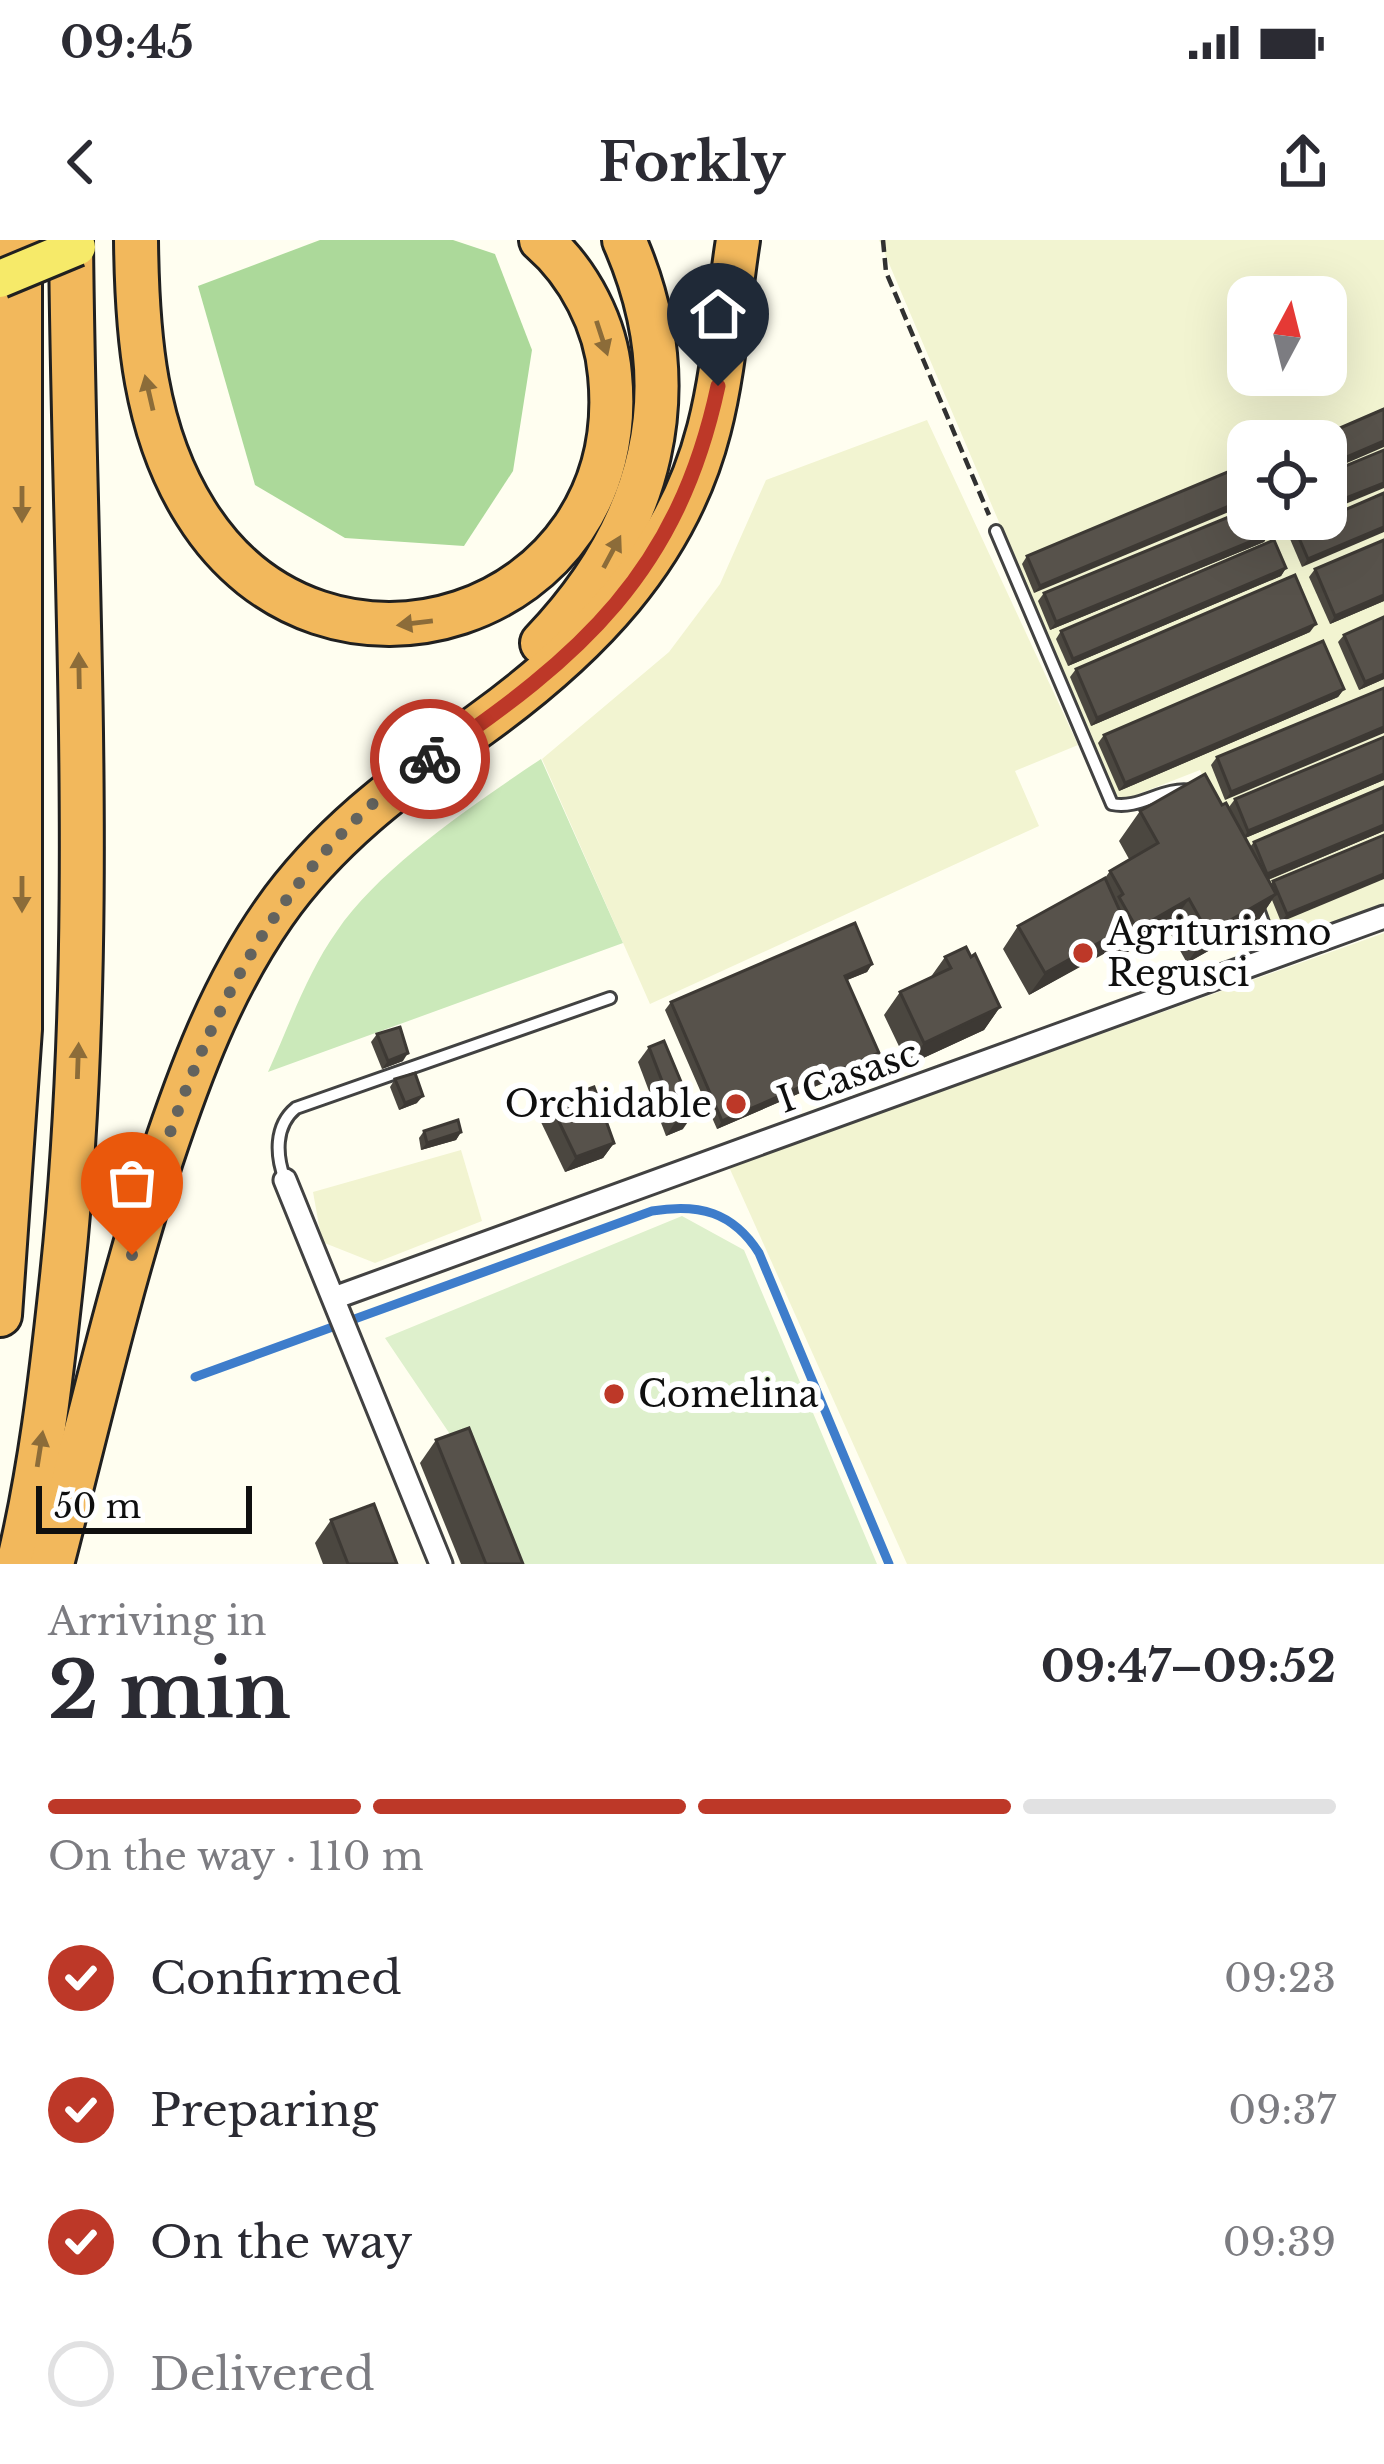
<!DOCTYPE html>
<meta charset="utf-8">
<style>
body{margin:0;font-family:"Libre Baskerville",serif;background:#f7f7f7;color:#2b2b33;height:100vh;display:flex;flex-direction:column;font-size:45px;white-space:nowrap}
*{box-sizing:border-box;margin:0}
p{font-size:39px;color:#7c7c81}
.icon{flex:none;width:66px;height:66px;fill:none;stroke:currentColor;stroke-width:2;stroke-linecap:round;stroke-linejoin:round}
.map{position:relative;height:1324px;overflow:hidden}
.side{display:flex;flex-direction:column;background:#fff;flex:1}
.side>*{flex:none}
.needle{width:78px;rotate:7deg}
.fabs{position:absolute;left:1227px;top:36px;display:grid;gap:24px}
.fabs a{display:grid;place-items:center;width:120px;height:120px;border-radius:24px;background:#fff;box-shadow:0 12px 48px #0002;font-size:60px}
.scale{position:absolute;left:36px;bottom:30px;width:216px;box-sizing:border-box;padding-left:12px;border:6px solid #0f0f0f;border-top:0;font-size:33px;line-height:42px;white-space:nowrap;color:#0f0f0f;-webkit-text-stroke:9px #fff;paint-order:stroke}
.pin{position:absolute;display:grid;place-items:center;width:102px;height:102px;color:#fff;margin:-123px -51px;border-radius:50% 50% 50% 0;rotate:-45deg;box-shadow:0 0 12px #0007}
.pin .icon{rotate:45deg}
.courier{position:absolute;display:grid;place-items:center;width:120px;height:120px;margin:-60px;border:9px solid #bd3828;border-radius:50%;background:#fff;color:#222;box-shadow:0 3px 15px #0007}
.summary em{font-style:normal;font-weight:800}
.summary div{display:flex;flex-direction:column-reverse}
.summary{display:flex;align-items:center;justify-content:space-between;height:204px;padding:0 48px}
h1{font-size:78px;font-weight:800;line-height:90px}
.bar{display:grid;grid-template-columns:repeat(4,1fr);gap:18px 12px;align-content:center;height:144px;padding:0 48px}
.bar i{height:15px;border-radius:9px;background:#e1e1e2}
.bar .current{background:#bd3828}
.bar p{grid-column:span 4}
ol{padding:0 48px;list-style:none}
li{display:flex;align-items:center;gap:36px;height:132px}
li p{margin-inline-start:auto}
li .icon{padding:12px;border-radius:50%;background:#bd3828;color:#fff;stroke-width:4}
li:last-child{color:#7c7c81}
li i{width:66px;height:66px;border:6px solid #e1e1e2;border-radius:50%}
.status{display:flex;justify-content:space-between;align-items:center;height:84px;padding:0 60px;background:#fff;direction:ltr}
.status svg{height:33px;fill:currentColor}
header{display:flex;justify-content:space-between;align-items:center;height:156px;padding:0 48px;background:#fff;font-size:54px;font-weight:800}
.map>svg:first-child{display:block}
.farmland{fill:#f2f4d1;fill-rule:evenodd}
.green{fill:#cbe9ba}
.forest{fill:#acd99a}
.pitch{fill:#def0cc}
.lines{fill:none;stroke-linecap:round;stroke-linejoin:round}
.stream{stroke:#3e7dcb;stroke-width:9}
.lane-casing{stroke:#424242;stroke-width:16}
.street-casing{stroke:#424242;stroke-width:27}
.highway-casing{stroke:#202020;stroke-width:48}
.path{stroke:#313131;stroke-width:4.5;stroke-dasharray:12 6;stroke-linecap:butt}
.lane{stroke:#fff;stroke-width:10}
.street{stroke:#fff;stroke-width:21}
.highway{stroke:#f2b85c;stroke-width:42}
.primary-bridge-casing{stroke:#202020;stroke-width:42;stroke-linecap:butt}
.primary-bridge{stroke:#f6ea69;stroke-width:36}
.wall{fill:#4b4740}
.shaded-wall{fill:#3d3934}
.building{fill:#57524b;stroke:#3d3934;stroke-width:3}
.oneway{fill:#8c6c39}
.done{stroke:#63635e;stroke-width:12;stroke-dasharray:0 21.6}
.route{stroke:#bd3828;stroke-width:15}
.poi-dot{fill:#bd3828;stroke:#fff;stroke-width:4.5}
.labels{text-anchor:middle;stroke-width:12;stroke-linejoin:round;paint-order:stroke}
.poi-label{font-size:36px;fill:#0f0f0f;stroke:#fff;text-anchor:start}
.street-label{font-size:36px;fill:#0f0f0f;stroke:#fff}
</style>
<div class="status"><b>09:45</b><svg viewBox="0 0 49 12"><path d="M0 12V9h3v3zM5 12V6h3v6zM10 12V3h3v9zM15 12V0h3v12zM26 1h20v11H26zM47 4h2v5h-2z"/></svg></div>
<header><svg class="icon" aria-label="back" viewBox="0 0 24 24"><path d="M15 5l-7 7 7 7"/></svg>Forkly<svg class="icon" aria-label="share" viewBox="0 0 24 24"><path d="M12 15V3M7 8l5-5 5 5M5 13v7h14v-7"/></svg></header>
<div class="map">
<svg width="1384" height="1324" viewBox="0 0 1384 1324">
<rect width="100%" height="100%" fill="#fffef0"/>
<g class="farmland">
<path d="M879,0H1384V666L1298,697L1271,682L1200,530L1118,562ZM1248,57H1326V135H1248ZM1248,201H1326V279H1248Z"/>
<polygon points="927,180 1078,505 1015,531 1039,586 650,764 542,519 669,412 720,344 766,240"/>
<polygon points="1384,693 1384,1324 907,1324 729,927"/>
<polygon points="461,910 482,981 375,1023 322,1002 313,952"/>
</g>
<path class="green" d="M541,519L623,703L268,832C289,786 307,733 337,691C380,627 477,562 541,519Z"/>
<polygon class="forest" points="320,0 453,0 495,14 532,110 513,231 464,306 345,298 255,245 198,46"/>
<polygon class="pitch" points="682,976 744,1010 877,1324 507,1324 460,1209 385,1098"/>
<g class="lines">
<path class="stream" d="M195,1137L652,971C699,963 733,972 759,1013L889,1324"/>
<g class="lane-casing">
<g id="lane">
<path d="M996,291L1112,564C1140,570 1163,546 1192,551"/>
<polyline points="1257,666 1275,716"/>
<path d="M285,940C276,916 274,886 296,868L610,758"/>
</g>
</g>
<g class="street-casing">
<g id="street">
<polyline points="285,940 441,1324"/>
<polyline points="334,1058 1384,677"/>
</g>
</g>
<g class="highway-casing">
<g id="highway">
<path d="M136,0C137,94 144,191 196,273C325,479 634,378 610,135C606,85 579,33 541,0"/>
<path d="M542,403C652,288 690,150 624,0"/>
<polyline points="0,1075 20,789 20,0"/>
<path d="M18,1324C40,1233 51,1139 61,1046C99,698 74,348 71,0"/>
<path d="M52,1324C87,1189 118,1053 161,920C190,833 221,749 274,673C329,594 405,540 481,484C586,408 676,318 709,189C725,127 728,63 738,0"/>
</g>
</g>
<polyline class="path" points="883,0 886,32 989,275"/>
<use href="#lane" class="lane"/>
<use href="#street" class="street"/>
<use href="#highway" class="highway"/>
<g class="primary-bridge-casing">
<polyline id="primary-bridge" points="0,39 77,7"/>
</g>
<use href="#primary-bridge" class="primary-bridge"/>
</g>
<g class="wall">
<polygon points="1242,226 1034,353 1022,324 1027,316"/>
<polygon points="1384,253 1302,327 1290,299 1296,291"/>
<polygon points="1269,294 1264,302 1050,390 1038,361 1044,353"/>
<polygon points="1286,328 1281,336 1068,426 1056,399 1061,391"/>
<polygon points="1315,329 1384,361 1330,384 1309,337"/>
<polygon points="1310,392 1091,486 1070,437 1076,429"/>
<polygon points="1344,395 1384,439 1359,450 1338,402"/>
<polygon points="1384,448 1225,560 1211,525 1217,517"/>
<polygon points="1344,449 1338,457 1119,551 1098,503 1104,495"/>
<polygon points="1384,497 1384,540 1245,598 1250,607 1254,602 1384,591 1268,640 1271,644 1273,641 1384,595 1281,682 1272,660 1256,684 1187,723 1168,689 1117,718 1111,709 1029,755 1003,709 1018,686 1105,638 1110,631 1129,619 1119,601 1140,571 1222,565 1229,567 1235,559"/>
<polygon points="945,717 1000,767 984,790 908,825 884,775 900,752 930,738"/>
<polygon points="872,724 867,732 847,740 874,821 717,889 665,770 671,762"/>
<polygon points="377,794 403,821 382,829 371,802"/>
<polygon points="649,807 683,889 666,896 638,822"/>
<polygon points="395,839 417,863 399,870 390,847"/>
<polygon points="550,863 614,903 603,918 565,932 539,878"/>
<polygon points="424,891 461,892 456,900 421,910 419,898"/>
<polygon points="436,1200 523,1324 461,1324 420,1223"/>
<polygon points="331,1280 397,1324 323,1324 315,1303"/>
</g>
<g class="shaded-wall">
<polygon points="1384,201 1384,207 1326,232 1326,226"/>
<polygon points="1384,243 1384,248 1326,272 1326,266"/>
<polygon points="1248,258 1248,264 1034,353 1040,346"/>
<polygon points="1295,279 1309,279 1287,288"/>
<polygon points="1384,287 1384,292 1302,327 1308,319"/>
<polygon points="1269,294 1264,302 1050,390 1056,382"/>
<polygon points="1286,328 1281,336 1068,426 1073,419"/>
<polygon points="1384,355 1384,361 1330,384 1335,376"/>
<polygon points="1316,384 1310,392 1091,486 1097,478"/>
<polygon points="1384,434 1384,439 1359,450 1365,442"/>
<polygon points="1344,449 1338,457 1119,551 1125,543"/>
<polygon points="1384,487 1384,493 1225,560 1231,552"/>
<polygon points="1384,534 1384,540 1243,599 1248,591"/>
<polygon points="1384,585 1384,591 1262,642 1267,634"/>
<polygon points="1384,634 1384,639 1281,682 1287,674"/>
<polygon points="1276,654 1256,684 1187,723 1208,693"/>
<polygon points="1189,659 1168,689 1117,718 1137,689"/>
<polygon points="1127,687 1111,710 1029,755 1045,733"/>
<polygon points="872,724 867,732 840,743 845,736"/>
<polygon points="1000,767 984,790 908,825 924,803"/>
<polygon points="408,813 403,821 382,829 388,821"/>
<polygon points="879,813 874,821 717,889 722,881"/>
<polygon points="423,856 417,863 399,870 405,863"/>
<polygon points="694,873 683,889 666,896 677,880"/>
<polygon points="461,892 456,900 421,910 427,903"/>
<polygon points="614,903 603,918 565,932 576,917"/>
</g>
<g class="building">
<polygon points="1384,169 1384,201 1326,226 1326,201 1310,201"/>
<polygon points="1384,210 1384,243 1326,266 1326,234"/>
<polygon points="1242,226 1248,241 1248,258 1040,346 1027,316"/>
<polygon points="1384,253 1384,287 1308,319 1296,291"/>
<polygon points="1248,269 1248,279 1263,279 1269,294 1056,382 1044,353"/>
<polygon points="1274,300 1286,328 1073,419 1061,391"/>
<polygon points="1384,300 1384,355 1335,376 1315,329"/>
<polygon points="1295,335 1316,384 1097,478 1076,429"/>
<polygon points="1384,377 1384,434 1365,442 1344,395"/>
<polygon points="1323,401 1344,449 1125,543 1104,495"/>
<polygon points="1384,448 1384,487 1231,552 1217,517"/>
<polygon points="1384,497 1384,534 1248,591 1235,559"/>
<polygon points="1205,534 1222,565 1226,563 1276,654 1208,693 1189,659 1137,689 1119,657 1123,654 1110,631 1158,603 1140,571"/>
<polygon points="1384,547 1384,585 1267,634 1254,602"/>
<polygon points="1384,595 1384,634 1287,674 1273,641"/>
<polygon points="1105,638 1127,687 1045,733 1018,686"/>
<polygon points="855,683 872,724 845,736 879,813 722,881 671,762"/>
<polygon points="966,707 971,717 975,714 1000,767 924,803 900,752 951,728 945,717"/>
<polygon points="400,787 408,813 388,821 377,794"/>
<polygon points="664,801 694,873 677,880 649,807"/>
<polygon points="415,833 423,856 405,863 395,839"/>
<polygon points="594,847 614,903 576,917 550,863"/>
<polygon points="458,880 461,892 427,903 424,891"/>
<polygon points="469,1188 523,1324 486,1324 436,1200"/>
<polygon points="374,1264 397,1324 348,1324 331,1280"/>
</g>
<defs><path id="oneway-solid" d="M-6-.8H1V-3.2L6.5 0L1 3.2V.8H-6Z" transform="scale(3)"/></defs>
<g class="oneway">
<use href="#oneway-solid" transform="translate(602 98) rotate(72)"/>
<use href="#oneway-solid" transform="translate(149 153) rotate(-103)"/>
<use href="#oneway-solid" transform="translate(22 264) rotate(90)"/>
<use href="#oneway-solid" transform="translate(612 312) rotate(-62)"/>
<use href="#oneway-solid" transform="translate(415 383) rotate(173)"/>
<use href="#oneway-solid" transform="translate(79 431) rotate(-91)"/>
<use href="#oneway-solid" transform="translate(22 654) rotate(90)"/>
<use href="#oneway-solid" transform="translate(78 821) rotate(-88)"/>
<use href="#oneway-solid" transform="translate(40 1209) rotate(-81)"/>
</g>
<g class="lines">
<path class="done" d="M132,1015C186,822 259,636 430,519"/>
<path class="route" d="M430,519C582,416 678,332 718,146"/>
</g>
<g class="poi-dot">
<circle cx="1083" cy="713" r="12"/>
<circle cx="736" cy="864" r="12"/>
<circle cx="614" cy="1154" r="12"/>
</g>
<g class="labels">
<g class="poi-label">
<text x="1107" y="705">Agriturismo<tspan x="1107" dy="41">Regusci</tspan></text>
<text x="712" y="877" text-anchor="end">Orchidable</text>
<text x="638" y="1167">Comelina</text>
</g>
<g class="street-label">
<text transform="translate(848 836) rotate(-20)" y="13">I Casasc</text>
</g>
</g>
</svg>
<div class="fabs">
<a><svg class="needle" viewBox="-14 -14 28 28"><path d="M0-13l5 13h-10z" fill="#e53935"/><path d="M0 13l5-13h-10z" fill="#7c7c81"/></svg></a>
<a><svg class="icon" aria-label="locate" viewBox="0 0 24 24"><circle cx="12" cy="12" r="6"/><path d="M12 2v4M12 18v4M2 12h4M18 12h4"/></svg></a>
</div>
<div class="scale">50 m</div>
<div class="pin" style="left:132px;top:1015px;background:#ea580c"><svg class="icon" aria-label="bag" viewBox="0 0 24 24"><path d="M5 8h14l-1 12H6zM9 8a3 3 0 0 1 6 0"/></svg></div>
<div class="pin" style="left:718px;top:146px;background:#1f2937"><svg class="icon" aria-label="home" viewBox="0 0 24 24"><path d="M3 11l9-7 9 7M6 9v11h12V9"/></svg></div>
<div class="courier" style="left:430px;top:519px"><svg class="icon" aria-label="bike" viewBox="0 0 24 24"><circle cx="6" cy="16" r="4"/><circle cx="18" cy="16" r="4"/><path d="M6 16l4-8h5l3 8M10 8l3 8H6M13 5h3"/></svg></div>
</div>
<section class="side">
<div class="summary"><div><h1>2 min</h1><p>Arriving in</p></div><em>09:47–09:52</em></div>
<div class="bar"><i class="current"></i><i class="current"></i><i class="current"></i><i></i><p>On the way · 110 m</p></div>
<ol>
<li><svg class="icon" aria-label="check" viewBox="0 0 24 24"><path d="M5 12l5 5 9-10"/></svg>Confirmed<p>09:23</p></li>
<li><svg class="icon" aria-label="check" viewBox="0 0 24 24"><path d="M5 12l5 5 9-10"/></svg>Preparing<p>09:37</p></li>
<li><svg class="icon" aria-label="check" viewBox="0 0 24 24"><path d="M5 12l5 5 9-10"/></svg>On the way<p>09:39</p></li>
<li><i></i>Delivered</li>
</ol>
</section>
